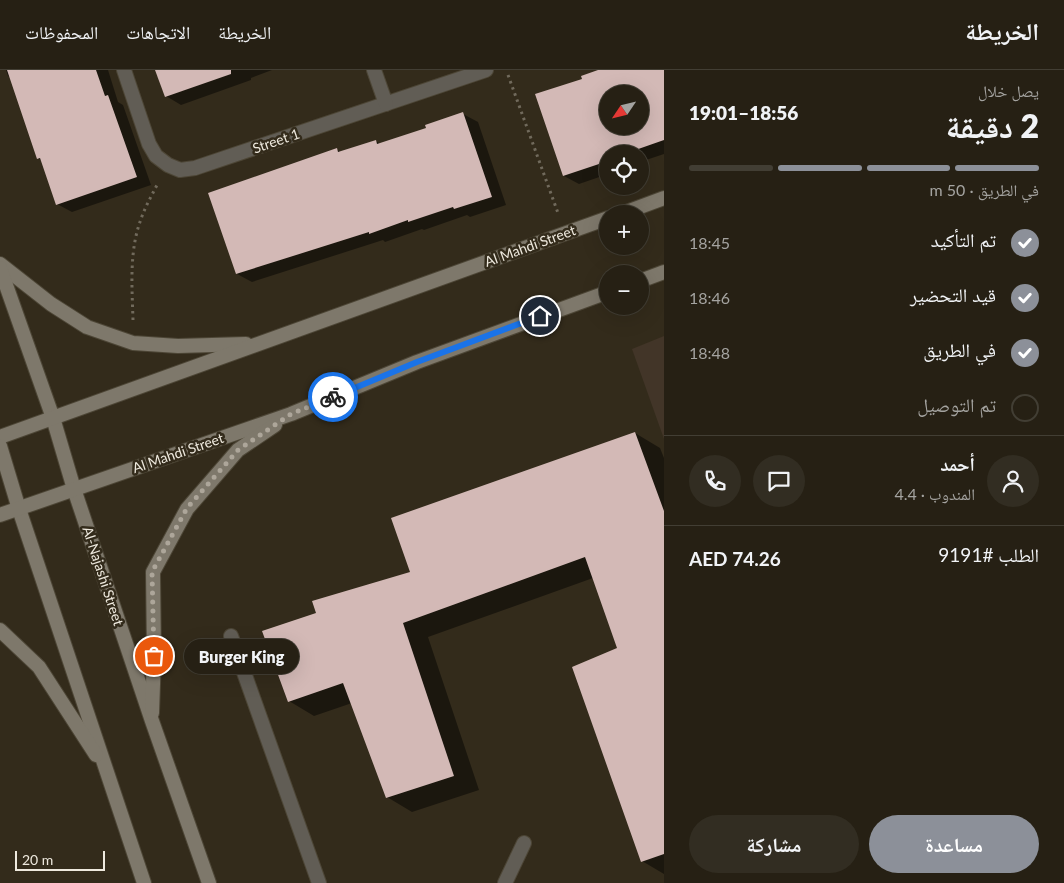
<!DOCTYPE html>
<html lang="ar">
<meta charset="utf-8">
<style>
body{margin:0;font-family:Lato,"Noto Naskh Arabic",sans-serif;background:#322d22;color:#f1f3f6;direction:rtl;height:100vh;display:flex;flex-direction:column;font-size:19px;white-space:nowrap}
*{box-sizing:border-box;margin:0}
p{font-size:16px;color:#a4a3a0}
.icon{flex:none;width:28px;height:28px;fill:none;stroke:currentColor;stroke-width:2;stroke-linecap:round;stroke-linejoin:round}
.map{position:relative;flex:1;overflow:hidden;direction:ltr}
.sheet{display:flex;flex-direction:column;background:#262014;width:400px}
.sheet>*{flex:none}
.needle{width:32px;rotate:235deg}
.controls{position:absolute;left:599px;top:15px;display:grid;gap:10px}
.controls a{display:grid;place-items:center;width:50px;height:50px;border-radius:50%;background:#262014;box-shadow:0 5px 20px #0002,0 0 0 1px #423e34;font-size:25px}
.scale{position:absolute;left:15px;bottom:12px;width:90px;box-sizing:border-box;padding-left:5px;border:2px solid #eee9de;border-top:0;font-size:14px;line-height:18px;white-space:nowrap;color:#eee9de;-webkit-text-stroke:4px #332b1b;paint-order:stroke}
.pin{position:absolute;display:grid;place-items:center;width:42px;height:42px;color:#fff;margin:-21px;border:2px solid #fff;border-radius:50%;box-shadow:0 1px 5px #0007}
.courier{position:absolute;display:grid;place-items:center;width:50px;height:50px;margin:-25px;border:4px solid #1a73e8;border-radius:50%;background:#fff;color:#222;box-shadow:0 1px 6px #0007}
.bubble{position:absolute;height:35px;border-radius:18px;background:#262014;box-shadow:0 5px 20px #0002,0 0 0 1px #423e34;font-size:16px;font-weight:800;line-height:35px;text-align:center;direction:rtl}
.overview em{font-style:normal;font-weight:800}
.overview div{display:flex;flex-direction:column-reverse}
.overview{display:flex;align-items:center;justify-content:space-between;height:85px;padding:0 25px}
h1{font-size:32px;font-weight:800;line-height:38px}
.bar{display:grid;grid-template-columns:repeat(4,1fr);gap:8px 5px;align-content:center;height:60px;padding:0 25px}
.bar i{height:6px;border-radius:4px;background:#423e34}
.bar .selected{background:#8c9099}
.bar p{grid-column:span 4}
.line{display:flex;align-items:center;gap:12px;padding:0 25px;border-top:1px solid #423e34}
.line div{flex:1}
.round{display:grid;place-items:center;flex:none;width:52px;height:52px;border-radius:26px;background:#322d22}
ol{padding:0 25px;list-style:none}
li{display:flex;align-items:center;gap:15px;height:55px}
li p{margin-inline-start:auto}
li .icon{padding:5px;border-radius:50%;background:#8c9099;color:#fff;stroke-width:4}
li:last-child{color:#a4a3a0}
li i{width:28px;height:28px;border:2px solid #423e34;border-radius:50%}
.cta{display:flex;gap:10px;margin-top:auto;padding:10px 25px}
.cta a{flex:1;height:58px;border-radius:30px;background:#8c9099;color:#fff;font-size:20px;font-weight:800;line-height:58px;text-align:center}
.cta a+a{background:#322d22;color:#f1f3f6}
header{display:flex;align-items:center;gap:30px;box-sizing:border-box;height:70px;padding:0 25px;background:#262014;border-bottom:1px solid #423e34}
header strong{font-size:24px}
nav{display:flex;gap:28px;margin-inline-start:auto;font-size:18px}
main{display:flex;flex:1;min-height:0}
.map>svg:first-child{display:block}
.medical{fill:#423528}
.shadow{fill:#0007;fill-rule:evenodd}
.building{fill:#d3b9b6;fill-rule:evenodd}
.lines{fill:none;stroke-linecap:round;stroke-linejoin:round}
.service-casing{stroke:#4d4636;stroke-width:16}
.minor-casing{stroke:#4d4636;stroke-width:16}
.secondary-casing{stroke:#4d4636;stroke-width:16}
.path{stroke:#716a5c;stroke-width:3;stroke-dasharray:2.5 4;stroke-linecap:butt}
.service{stroke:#615d55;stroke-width:14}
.minor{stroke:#615d55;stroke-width:14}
.secondary{stroke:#7e786b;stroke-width:14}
.done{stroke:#ada69a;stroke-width:5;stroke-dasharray:0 9}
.route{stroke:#1a73e8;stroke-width:6}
.labels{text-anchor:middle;stroke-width:5;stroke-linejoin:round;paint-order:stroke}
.street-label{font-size:14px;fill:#eee9de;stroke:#332b1b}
</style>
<header>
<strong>الخريطة</strong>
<nav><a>الخريطة</a><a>الاتجاهات</a><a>المحفوظات</a></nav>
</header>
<main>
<section class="sheet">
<div class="overview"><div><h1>2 دقيقة</h1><p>يصل خلال</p></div><em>18:56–19:01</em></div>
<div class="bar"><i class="selected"></i><i class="selected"></i><i class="selected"></i><i></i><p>في الطريق · 50 m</p></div>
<ol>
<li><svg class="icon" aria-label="check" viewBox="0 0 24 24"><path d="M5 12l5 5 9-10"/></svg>تم التأكيد<p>18:45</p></li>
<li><svg class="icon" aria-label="check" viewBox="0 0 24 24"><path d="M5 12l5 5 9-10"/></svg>قيد التحضير<p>18:46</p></li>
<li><svg class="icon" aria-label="check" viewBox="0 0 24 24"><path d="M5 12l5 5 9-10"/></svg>في الطريق<p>18:48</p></li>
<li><i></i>تم التوصيل</li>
</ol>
<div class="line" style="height:90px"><a class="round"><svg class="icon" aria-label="person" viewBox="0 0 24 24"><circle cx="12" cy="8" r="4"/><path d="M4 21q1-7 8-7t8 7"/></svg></a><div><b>أحمد</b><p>المندوب · 4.4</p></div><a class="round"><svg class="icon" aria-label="chat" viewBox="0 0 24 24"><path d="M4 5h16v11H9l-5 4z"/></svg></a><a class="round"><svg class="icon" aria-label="phone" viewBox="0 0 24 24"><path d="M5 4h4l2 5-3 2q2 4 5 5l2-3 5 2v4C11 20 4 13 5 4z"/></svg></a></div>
<div class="line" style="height:65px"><div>الطلب #9191</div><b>AED 74.26</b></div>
<div class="cta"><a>مساعدة</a><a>مشاركة</a></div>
</section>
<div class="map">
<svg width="664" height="813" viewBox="0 0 664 813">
<rect width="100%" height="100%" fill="#332b1b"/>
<polygon class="medical" points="664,266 664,369 632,279"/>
<g class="shadow">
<polygon points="6,0 108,0 118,32 123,35 151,115 72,142 57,134 42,91 38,88 11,8 8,6"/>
<polygon points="156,0 272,0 251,8 251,10 181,35 166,26"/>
<path d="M603,0H664V84L640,92V84H608V104L579,114L564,106L584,9ZM608,24H640V56H608Z"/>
<polygon points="463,44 478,52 506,135 470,147 467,145 424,160 422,159 385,172 383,170 252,212 237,204 337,80 341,82 375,71 381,74 428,59"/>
<polygon points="635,363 660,378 664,388 664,804 642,791 618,579 593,508 428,567 479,720 412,742 387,727 352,633 314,646 289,631 318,543 412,502"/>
</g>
<g class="building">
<polygon points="7,0 96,0 105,26 108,25 137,107 56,135 40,88 37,89"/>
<polygon points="155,0 231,0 231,4 165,27"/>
<path d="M598,0H664V70L624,84H608V90L604,91L605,92L563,106L535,24L582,9L581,6ZM608,24H640V56H608Z"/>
<polygon points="463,42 492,127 454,139 453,137 408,152 408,150 369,164 369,162 236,204 208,123 337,78 338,82 376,70 377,74 426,58 425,55"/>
<polygon points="635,362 664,441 664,784 641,792 572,597 617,578 585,487 403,553 454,706 386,728 343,613 288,632 262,561 316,543 312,531 410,502 391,448"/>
</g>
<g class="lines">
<g class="service-casing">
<g id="service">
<polyline points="231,566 319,813"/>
<polyline points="505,813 524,773"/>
</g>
</g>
<g class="minor-casing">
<g id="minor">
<polyline points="124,0 149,74 156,86 168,95 180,100 195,98 486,0"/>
<polyline points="374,0 386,34"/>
</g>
</g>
<g class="secondary-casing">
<g id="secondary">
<polyline points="621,144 664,128"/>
<polyline points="0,194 51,234 87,257 133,273 178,276 246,274"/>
<polyline points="0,198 53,348 74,419 152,651 209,813"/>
<polyline points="640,211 664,202"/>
<polyline points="0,367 608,148"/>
<polyline points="0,376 19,439 144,813"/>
<polyline points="0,445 291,344 417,292 608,222"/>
<polyline points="0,560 39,597 96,685"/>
<polyline points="152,643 154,586 153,502 187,439 238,380 275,355"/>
</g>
</g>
<g class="path">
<polyline points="508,5 558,143"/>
<path d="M133,250C132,216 129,181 141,149C145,137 152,125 158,113"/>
</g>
<use href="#service" class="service"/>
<use href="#minor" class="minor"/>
<use href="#secondary" class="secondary"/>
</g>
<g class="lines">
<polyline class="done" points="154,586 152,502 187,438 238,380 291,344 333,327"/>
<polyline class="route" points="333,327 417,292 540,246"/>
</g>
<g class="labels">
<g class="street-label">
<text transform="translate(276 71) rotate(-19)" y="5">Street 1</text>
<text transform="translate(530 176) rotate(-20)" y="5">Al Mahdi Street</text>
<text transform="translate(178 383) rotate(-19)" y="5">Al Mahdi Street</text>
<text transform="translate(103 506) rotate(72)" y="5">Al-Najashi Street</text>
</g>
</g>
</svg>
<div class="controls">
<a><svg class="needle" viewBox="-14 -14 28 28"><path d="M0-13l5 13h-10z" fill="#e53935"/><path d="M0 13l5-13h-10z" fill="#a4a3a0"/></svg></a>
<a><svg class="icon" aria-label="locate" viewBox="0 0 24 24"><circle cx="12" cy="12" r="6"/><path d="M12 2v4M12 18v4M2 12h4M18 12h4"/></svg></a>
<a>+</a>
<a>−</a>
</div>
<div class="scale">20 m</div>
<div class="pin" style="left:154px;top:586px;background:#ea580c"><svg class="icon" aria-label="bag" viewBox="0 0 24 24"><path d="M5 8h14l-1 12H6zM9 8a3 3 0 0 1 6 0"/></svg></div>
<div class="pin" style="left:540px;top:246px;background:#1f2937"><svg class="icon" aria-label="home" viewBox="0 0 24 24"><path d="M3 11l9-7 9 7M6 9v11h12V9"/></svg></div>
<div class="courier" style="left:333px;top:327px"><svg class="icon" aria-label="bike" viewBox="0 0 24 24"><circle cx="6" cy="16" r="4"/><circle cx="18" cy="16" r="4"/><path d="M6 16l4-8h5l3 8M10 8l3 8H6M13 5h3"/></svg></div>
<div class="bubble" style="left:184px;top:569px;width:115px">Burger King</div>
</div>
</main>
